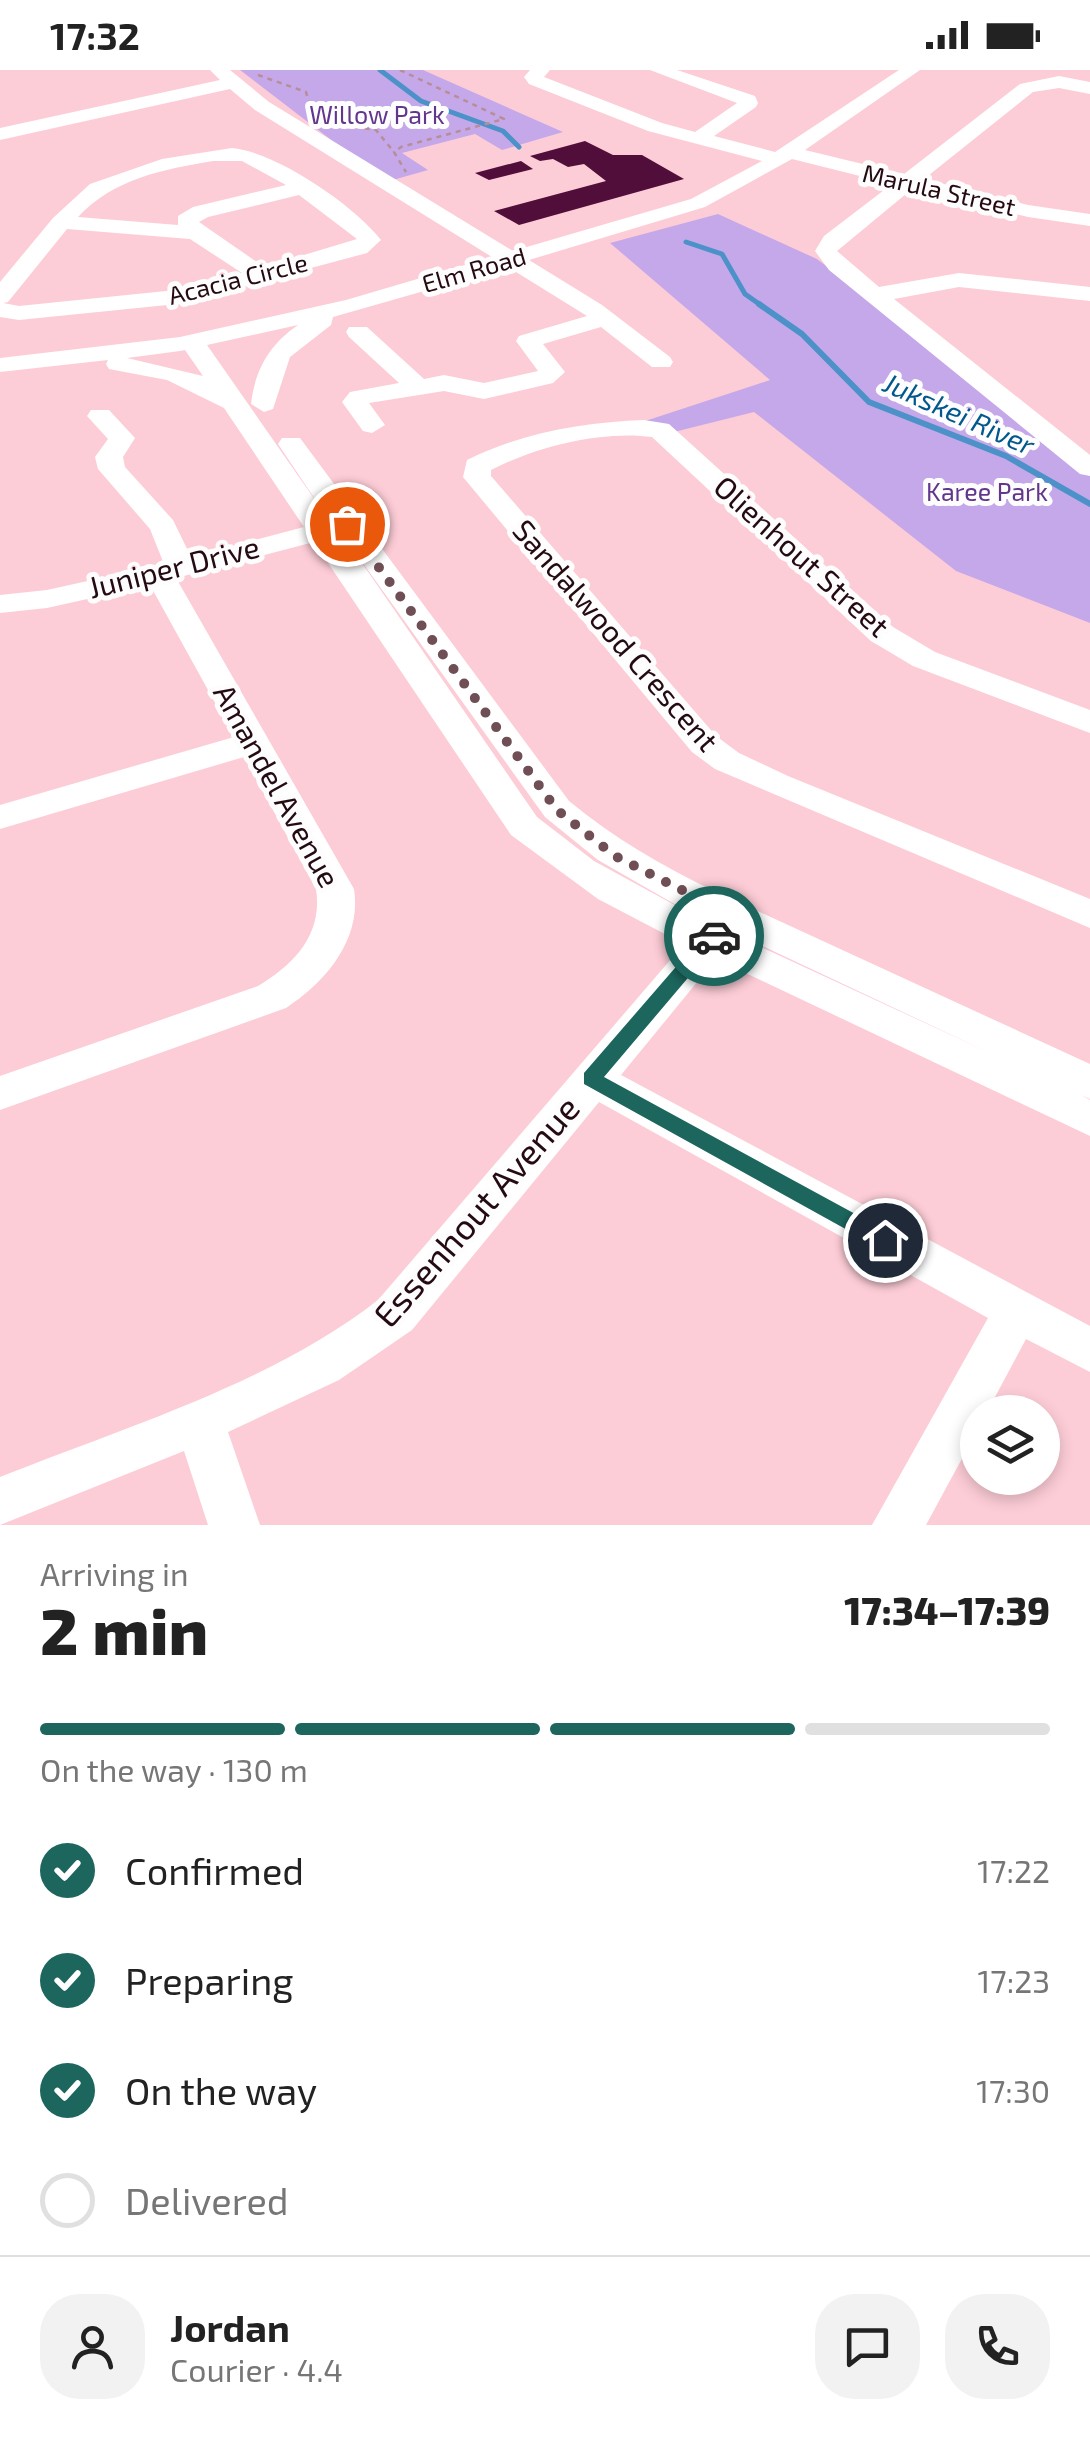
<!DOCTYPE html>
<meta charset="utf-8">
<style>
body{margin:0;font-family:"Exo 2",sans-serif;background:#f2f2f2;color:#222;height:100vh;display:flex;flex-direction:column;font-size:38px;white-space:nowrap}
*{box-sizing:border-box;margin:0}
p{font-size:32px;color:#767676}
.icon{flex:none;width:55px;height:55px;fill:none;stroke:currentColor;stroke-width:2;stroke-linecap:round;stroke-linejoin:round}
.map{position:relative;height:1455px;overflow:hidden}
.side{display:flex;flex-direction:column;background:#fff;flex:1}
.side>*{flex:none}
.fabs{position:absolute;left:960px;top:1325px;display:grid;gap:20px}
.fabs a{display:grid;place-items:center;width:100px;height:100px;border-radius:50%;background:#fff;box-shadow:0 5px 15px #0003;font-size:50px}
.pin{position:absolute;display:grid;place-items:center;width:85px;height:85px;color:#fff;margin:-42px;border:5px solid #fff;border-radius:50%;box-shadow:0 2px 10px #0007}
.courier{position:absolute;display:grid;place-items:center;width:100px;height:100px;margin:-50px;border:8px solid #1c665e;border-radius:50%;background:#fff;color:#222;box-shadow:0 2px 12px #0007}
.summary em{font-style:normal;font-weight:800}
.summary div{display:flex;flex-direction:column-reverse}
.summary{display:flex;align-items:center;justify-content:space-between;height:170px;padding:0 40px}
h1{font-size:65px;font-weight:800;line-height:75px}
.bar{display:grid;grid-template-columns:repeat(4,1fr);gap:15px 10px;align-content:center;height:120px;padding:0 40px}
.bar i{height:12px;border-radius:8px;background:#e0e0e0}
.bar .on{background:#1c665e}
.bar p{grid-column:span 4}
.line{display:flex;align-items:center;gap:25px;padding:0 40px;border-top:2px solid #e0e0e0}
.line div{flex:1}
.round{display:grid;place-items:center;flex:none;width:105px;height:105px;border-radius:40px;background:#f2f2f2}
ol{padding:0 40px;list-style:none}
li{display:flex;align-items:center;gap:30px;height:110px}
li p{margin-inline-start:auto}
li .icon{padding:10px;border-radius:50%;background:#1c665e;color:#fff;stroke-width:4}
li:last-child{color:#767676}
li i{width:55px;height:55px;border:5px solid #e0e0e0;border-radius:50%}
.status{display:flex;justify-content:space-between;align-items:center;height:70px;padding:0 50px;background:#fff;direction:ltr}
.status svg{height:28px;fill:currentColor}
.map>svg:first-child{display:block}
.green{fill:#c5a8e9}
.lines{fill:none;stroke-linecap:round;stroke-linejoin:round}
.stream-far1{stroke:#4c92c9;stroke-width:5}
.stream{stroke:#4c92c9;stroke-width:6}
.building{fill:#510e3b}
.path{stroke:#b78e97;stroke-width:2.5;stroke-dasharray:5 5;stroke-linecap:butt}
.minor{fill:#fff;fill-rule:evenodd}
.route{fill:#1c665e}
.done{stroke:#704e56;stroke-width:10;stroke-dasharray:0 18}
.labels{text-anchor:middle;stroke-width:10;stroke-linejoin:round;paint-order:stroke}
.far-park-label{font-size:25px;fill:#61368c;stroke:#fdfdfd}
.far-street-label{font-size:25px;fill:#240a11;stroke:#fdfdfd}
.far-water-label{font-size:28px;font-style:italic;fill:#00588d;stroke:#fdfdfd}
.street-label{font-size:30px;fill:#240a11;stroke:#fdfdfd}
.near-street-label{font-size:35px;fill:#240a11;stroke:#fdfdfd}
</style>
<div class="status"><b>17:32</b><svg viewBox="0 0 49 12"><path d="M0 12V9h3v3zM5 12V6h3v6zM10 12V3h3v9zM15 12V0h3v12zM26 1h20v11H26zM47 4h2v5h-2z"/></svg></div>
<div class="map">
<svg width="1090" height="1455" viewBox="0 0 1090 1455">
<rect width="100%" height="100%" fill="#fdcdd7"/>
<g class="green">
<polygon points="240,0 423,0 563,62 502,80 475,64 402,83 428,100 386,112"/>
<polygon points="718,144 817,189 1090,398 1090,553 956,501 754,342 670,363 633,355 770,310 610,173"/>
</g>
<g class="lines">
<g class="stream-far1">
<polyline points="380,0 421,31 503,61 519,77"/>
<polyline points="686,172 722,184 745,224 762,236"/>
</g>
<polyline class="stream" points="759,234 802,264 869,332 1006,386 1090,434"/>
</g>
<g class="building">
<polygon points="585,71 613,85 642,85 684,109 519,155 494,141 606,111 584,94 568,97 553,89 540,91 530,86"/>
<polygon points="521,91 533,99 489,110 475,103"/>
</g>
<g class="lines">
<g class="path">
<polyline points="400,0 504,49 401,77 394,82 406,102"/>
<polyline points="258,5 306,22 312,44"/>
<polyline points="325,52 376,60 394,82"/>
</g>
<g class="minor">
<path d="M210,0H230L269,32L513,181L691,129L762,91L648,61L529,14L524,7L530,0H550L544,7L662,53L695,62L737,33L650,0H677L755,26L758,33L756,37L714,66L775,82L899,0H920L805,80L904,104L1020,14L1059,6L1090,12V24L1059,18L1033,22L924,109L1028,135L1090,144V156L1028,147L912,119L837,181L879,217L959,203L1090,217V231L959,217L894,229L1090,385V406L1080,404L829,200L815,181L824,166L892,114L792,89L705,137L529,190L602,235L670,287L673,292L670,297H652L601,257L543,274L565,302L553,313L484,329L444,321L369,333L385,355L372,363L363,361L342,332L350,322L399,313L349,267L346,262L349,257H367L424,309L444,305L484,313L538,301L516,271L519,266L587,246L508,197L333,247L331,255L290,287L273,339L264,342L251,334C255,300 269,275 298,255L207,275L329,450L278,374L282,368H300L569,731C614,768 662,796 714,821L1090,994V1029L1081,1025L1090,1030V1066L716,889L621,1005L1090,1256V1302L1026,1269L987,1342H978V1359L926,1455H872L988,1248L599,1032L412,1260L339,1310L228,1362L260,1455H208L184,1381L0,1455V1407C125,1357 272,1313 378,1230L684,874L598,829L511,765L314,472L176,508L354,819C362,869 326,912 286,938L0,1040V1006L258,916C295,894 323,864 316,819L244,687L0,759V735L234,667L150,515L47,538L0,543V525L47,520L164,494L150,459L98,399L95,387L108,369L87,346L91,340H109L135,368L123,387L125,397L173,450L191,487L304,457L224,338L167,310L109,299L106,294L108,290L0,302V288L180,267L346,230L492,187L255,40L230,19L0,70V58L220,10ZM185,280L203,306L127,288L180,281ZM342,464L545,747L598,790L704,851L594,791L537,747ZM737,864L992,984L735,865Z"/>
<path d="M232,78C276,82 354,135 381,170L367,183L177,234L19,250L0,247V212L53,148L90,114L162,89ZM213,91H242L286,115L193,137L178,146V155L78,147C113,109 164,99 213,91ZM299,125L357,169L264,197L199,152L208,147ZM67,159L190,169L242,203L176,220L19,236L3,233L8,232Z"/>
<path d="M644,350L669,354L893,557L935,582L1090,640V663L913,596L871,571L652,367C602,360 535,377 491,400V406L716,666L739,683L788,706L1090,829V858L715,699L692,682L463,407L467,390C520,363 585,352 644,350Z"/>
</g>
</g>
<polygon class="route" points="714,859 720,861 720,870 604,1007 892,1164 896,1170 892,1177 878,1177 584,1014 584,1003 707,861"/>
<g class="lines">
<polyline class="done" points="347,454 557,740 615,786 731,845 714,866"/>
</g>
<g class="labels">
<g class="far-park-label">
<text x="377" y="54">Willow Park</text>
<text x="987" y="431">Karee Park</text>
</g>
<g class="far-street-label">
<text transform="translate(939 120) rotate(13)" y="9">Marula Street</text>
<text transform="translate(474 200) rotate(-16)" y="9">Elm Road</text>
<text transform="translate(238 209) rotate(-14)" y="9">Acacia Circle</text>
</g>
<g class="far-water-label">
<text transform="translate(959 344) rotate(24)" y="10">Jukskei River</text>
</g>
<g class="street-label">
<text transform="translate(801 487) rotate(42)" y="10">Olienhout Street</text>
<text transform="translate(174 498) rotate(-14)" y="10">Juniper Drive</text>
<text transform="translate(615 566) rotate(49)" y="10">Sandalwood Crescent</text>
<text transform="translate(276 716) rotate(61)" y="10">Amandel Avenue</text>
</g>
<g class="near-street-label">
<text transform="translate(477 1142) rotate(-49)" y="12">Essenhout Avenue</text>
</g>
</g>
</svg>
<div class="fabs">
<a><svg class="icon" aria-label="layers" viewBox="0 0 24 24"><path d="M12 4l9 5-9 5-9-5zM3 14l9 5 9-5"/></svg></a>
</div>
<div class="pin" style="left:347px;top:454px;background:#ea580c"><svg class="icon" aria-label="bag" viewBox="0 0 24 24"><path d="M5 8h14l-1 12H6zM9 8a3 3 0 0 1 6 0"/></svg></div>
<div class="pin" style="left:885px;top:1170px;background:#1f2937"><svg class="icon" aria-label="home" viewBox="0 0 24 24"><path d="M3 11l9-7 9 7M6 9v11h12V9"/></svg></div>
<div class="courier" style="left:714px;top:866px"><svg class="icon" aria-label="car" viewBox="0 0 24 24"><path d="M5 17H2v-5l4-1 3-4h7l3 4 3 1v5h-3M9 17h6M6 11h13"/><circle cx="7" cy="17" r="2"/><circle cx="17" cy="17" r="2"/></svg></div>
</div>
<section class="side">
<div class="summary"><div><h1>2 min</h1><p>Arriving in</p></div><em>17:34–17:39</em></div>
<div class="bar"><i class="on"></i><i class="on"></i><i class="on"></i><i></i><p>On the way · 130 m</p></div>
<ol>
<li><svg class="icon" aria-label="check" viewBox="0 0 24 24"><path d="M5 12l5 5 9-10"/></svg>Confirmed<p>17:22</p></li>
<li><svg class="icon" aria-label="check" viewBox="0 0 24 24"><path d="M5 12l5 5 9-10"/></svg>Preparing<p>17:23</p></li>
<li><svg class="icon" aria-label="check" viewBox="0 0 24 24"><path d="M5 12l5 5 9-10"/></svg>On the way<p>17:30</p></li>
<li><i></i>Delivered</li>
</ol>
<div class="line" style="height:180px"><a class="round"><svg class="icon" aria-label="person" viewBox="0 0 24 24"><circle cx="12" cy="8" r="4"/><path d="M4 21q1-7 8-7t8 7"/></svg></a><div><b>Jordan</b><p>Courier · 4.4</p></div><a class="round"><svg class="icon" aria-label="chat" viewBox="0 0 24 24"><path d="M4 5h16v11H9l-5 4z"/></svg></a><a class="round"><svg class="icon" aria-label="phone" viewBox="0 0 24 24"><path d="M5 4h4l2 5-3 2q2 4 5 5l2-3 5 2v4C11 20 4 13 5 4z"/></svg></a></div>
</section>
